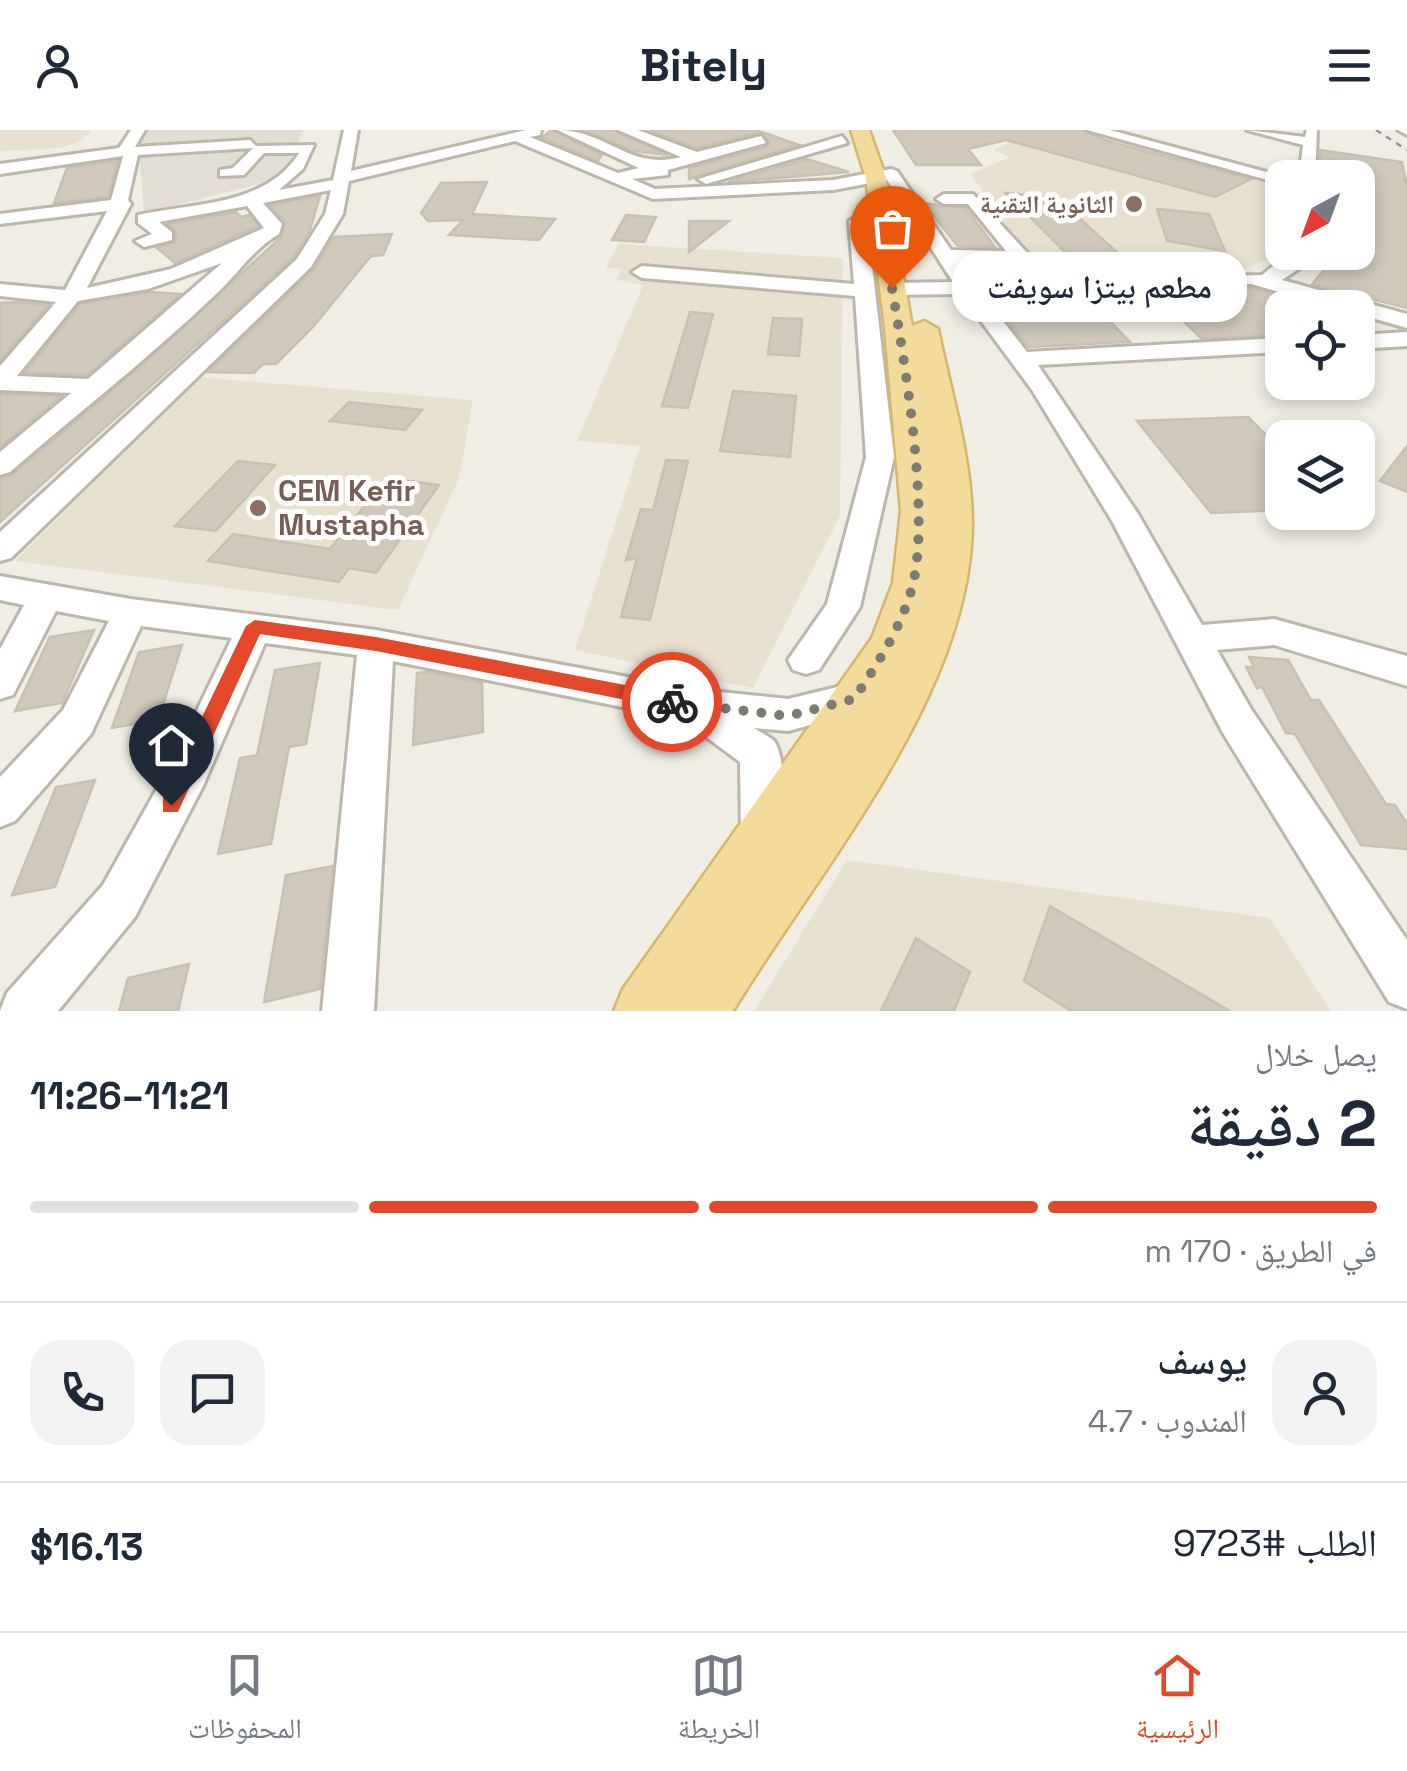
<!DOCTYPE html>
<html lang="ar">
<meta charset="utf-8">
<style>
body{margin:0;font-family:"Space Grotesk","Noto Naskh Arabic",sans-serif;background:#f2f2f3;color:#1f2937;direction:rtl;height:100vh;display:flex;flex-direction:column;font-size:38px;white-space:nowrap}
*{box-sizing:border-box;margin:0}
p{font-size:32px;color:#747a83}
.icon{flex:none;width:55px;height:55px;fill:none;stroke:currentColor;stroke-width:2;stroke-linecap:round;stroke-linejoin:round}
.map{position:relative;height:881px;overflow:hidden;direction:ltr}
.drawer{display:flex;flex-direction:column;background:#fff;flex:1}
.drawer>*{flex:none}
.needle{width:65px;rotate:221deg}
.controls{position:absolute;left:1265px;top:30px;display:grid;gap:20px}
.controls a{display:grid;place-items:center;width:110px;height:110px;border-radius:20px;background:#fff;box-shadow:0 5px 15px #0003;font-size:50px}
.pin{position:absolute;display:grid;place-items:center;width:85px;height:85px;color:#fff;margin:-102px -42px;border-radius:50% 50% 50% 0;rotate:-45deg;box-shadow:0 0 10px #0007}
.pin .icon{rotate:45deg}
.courier{position:absolute;display:grid;place-items:center;width:100px;height:100px;margin:-50px;border:8px solid #e24829;border-radius:50%;background:#fff;color:#222;box-shadow:0 2px 12px #0007}
.bubble{position:absolute;height:70px;border-radius:30px;background:#fff;box-shadow:0 5px 15px #0003;font-size:32px;font-weight:600;line-height:70px;text-align:center;direction:rtl}
.head em{font-style:normal;font-weight:600}
.head div{display:flex;flex-direction:column-reverse}
.head{display:flex;align-items:center;justify-content:space-between;height:170px;padding:0 30px}
h1{font-size:65px;font-weight:600;line-height:75px}
.bar{display:grid;grid-template-columns:repeat(4,1fr);gap:15px 10px;align-content:center;height:120px;padding:0 30px}
.bar i{height:12px;border-radius:8px;background:#e0e1e3}
.bar .on{background:#e24829}
.bar p{grid-column:span 4}
.line{display:flex;align-items:center;gap:25px;padding:0 30px;border-top:2px solid #e0e1e3}
.line div{flex:1}
.round{display:grid;place-items:center;flex:none;width:105px;height:105px;border-radius:30px;background:#f2f2f3}
header{display:flex;justify-content:space-between;align-items:center;height:130px;padding:0 30px;background:#fff;font-size:45px;font-weight:600}
.tab-bar{display:flex;justify-content:space-around;align-items:center;height:140px;border-top:2px solid #e0e1e3;background:#fff;font-size:28px;color:#747a83}
.tab-bar a{display:grid;justify-items:center;gap:5px}
.tab-bar .on{color:#e24829}
.map>svg:first-child{display:block}
.residential{fill:#e3ded3}
.education{fill:#e8e1d0}
.building{fill:#d0c8bb;stroke:#cac0af;stroke-width:2.5}
.lines{fill:none;stroke-linecap:round;stroke-linejoin:round}
.minor-casing{stroke:#bdb7ab;stroke-width:6}
.major-casing{stroke:#d5b76d;stroke-width:5}
.minor{fill:#fff;fill-rule:evenodd}
.major{fill:#f3db9b;fill-rule:evenodd}
.rail{stroke:#939393;stroke-width:2.5;stroke-dasharray:6 6;stroke-linecap:butt}
.route{fill:#e24829}
.done{stroke:#7e7b72;stroke-width:10;stroke-dasharray:0 18}
.education-dot{fill:#8d6e63;stroke:#fff;stroke-width:4}
.labels{text-anchor:middle;stroke-width:10;stroke-linejoin:round;paint-order:stroke}
.far-education-label{font-size:25px;font-weight:bold;fill:#785e54;stroke:#fff;text-anchor:end}
.education-label{font-size:30px;font-weight:bold;fill:#785e54;stroke:#fff;text-anchor:start}
</style>
<header><svg class="icon" aria-label="menu" viewBox="0 0 24 24"><path d="M4 6h16M4 12h16M4 18h16"/></svg>Bitely<svg class="icon" aria-label="person" viewBox="0 0 24 24"><circle cx="12" cy="8" r="4"/><path d="M4 21q1-7 8-7t8 7"/></svg></header>
<div class="map">
<svg width="1407" height="881" viewBox="0 0 1407 881">
<rect width="100%" height="100%" fill="#f0ede4"/>
<polygon class="residential" points="137,0 303,0 283,48 144,83"/>
<g class="education">
<polygon points="0,0 92,0 79,12 59,18 0,21"/>
<polygon points="971,0 1085,0 1272,50 1282,56 1278,125 1244,139 1065,148 1041,123 1026,122 977,65 983,60 970,44 1010,27 993,20 1009,13"/>
<polygon points="619,114 843,128 840,386 753,558 575,520 640,316 577,311 643,155 617,150 621,139 606,138"/>
<polygon points="198,247 473,270 459,348 398,480 15,431"/>
<polygon points="847,730 1270,788 1331,881 754,881"/>
</g>
<g class="building">
<polygon points="551,0 553,0 602,25 598,31 542,8"/>
<polygon points="582,0 615,0 668,25 634,21"/>
<polygon points="649,0 756,0 799,15 689,49 689,38 767,17 769,11 760,2 697,18"/>
<polygon points="893,0 1083,0 1104,10 1251,49 1215,67 1006,10 968,19 981,35 916,35"/>
<polygon points="1320,20 1402,32 1407,56 1407,178 1312,154 1335,127 1358,131 1358,48 1319,44"/>
<polygon points="807,29 849,42 728,52"/>
<polygon points="118,31 108,67 54,73 67,38"/>
<polygon points="487,52 472,84 555,89 539,110 449,105 463,90 428,91 421,83 441,53"/>
<polygon points="1006,63 1057,68 1141,144 979,148 976,136 1076,133"/>
<polygon points="320,66 309,103 294,127 0,392 0,348 12,345 141,236 281,107 285,91 270,75"/>
<polygon points="923,73 966,78 995,117 958,116"/>
<polygon points="1157,79 1209,84 1225,121 1167,111"/>
<polygon points="236,82 241,87 249,85 258,96 175,133 157,118 175,112 176,102 168,94"/>
<polygon points="626,85 656,87 644,112 612,110"/>
<polygon points="689,91 729,91 689,122"/>
<polygon points="392,104 383,125 371,126 313,197 276,234 263,234 254,243 208,242 314,140 334,107"/>
<polygon points="1251,158 1320,178 1282,178 1282,205 1202,209 1171,179 1101,182 1130,212 1028,217 989,167 1160,161 1168,169 1166,161"/>
<polygon points="150,162 181,164 87,245 25,243 80,174"/>
<polygon points="19,172 48,175 0,230 0,173"/>
<polygon points="690,182 713,184 688,278 662,276"/>
<polygon points="773,188 802,189 799,226 768,224"/>
<polygon points="733,261 796,266 790,327 720,321"/>
<polygon points="0,264 61,266 0,317"/>
<polygon points="349,272 422,280 405,300 330,291"/>
<polygon points="1248,287 1282,321 1282,380 1211,383 1137,291"/>
<polygon points="1407,316 1407,362 1380,351"/>
<polygon points="666,330 688,331 650,490 621,487 637,428 626,430 641,379 653,380"/>
<polygon points="238,331 275,335 216,401 175,396"/>
<polygon points="387,348 439,355 376,443 349,438 339,452 208,431 233,404 330,419"/>
<polygon points="94,500 62,573 15,581 50,507"/>
<polygon points="182,515 158,590 112,598 139,522"/>
<polygon points="1249,527 1288,530 1311,570 1319,570 1386,674 1395,675 1407,694 1407,719 1361,715 1295,604 1286,603 1262,557 1257,558 1246,537 1254,537"/>
<polygon points="320,533 306,614 289,617 271,714 218,724 240,628 257,625 275,540"/>
<polygon points="427,542 482,553 483,602 413,615 417,543"/>
<polygon points="95,650 55,757 12,765 56,657"/>
<polygon points="333,736 320,859 264,872 286,745"/>
<polygon points="1050,776 1230,881 1071,881 1024,851"/>
<polygon points="916,808 970,842 954,881 881,881"/>
<polygon points="189,834 178,881 119,881 128,848"/>
</g>
<g class="lines">
<g class="minor-casing">
<g id="minor">
<path d="M131,0H145L135,17L250,10L256,16L314,15L303,39L279,60L333,50L344,0H358L351,41L526,0H541L540,5L530,7L618,43L639,38L557,0C608,0 629,41 681,27L618,0H638L697,22L761,6L766,13L668,40V45L632,49L655,59L833,50L891,39L897,41L951,120L1006,121L968,74H944L936,69L944,64H973L1031,127L1021,133L959,132L973,152L1262,145L1290,122H1309L1306,134L1282,150L1407,184V198L1358,184V178H1335L1251,154L982,164L1027,222L1282,208V222L1038,235L1138,384L1202,495L1274,489L1407,526V556L1274,515L1217,520L1251,579L1407,810V879L1389,872L1223,603L1112,391L1032,260L961,164L892,165L882,159L892,153L953,152L887,50L833,60L653,69L515,11L349,51L343,84L311,137L11,428L0,431V402L297,129L325,84L331,60L263,73L282,94L279,104C252,120 238,144 214,166C149,228 78,283 10,342L0,345V322L71,263L0,260V236L56,172L0,166V154L65,160L107,81L0,94V84L111,70L123,26L0,44V34L119,18ZM253,18L233,38L220,40V46L244,45L264,23H299C267,76 192,73 138,85V93L152,104L135,111L144,117L172,110V102L159,92L247,76L264,98L171,139L87,158L131,74L128,70L138,25ZM222,133L88,249L17,246L78,171L148,159Z"/>
<polygon points="1087,0 1110,0 1289,48 1282,48 1282,54"/>
<polygon points="1247,0 1305,7 1307,0 1317,0 1315,48 1299,48 1303,15"/>
<polygon points="1398,0 1407,0 1407,5"/>
<polygon points="842,6 847,13 706,54 698,49"/>
<polygon points="858,86 867,91 894,327 860,477 819,540 806,544 793,540 788,530 827,474 866,327 855,166 642,148 632,142 642,136 854,154 849,91"/>
<polygon points="1407,202 1407,216 1358,219 1358,205"/>
<path d="M0,446L131,469L376,500L692,559L788,569L854,553L867,558L873,569L867,580L788,601L754,598C760,602 769,606 774,611C787,627 786,703 778,721L763,727L748,721L741,706L740,632L682,589L393,531L374,881H322L357,525L265,513L203,656L135,787L58,881H0L7,863L103,755L173,630L232,508L141,496L91,604L15,691L0,697V647L63,580L109,491L56,481L13,565L0,569V519L24,475L0,470Z"/>
</g>
</g>
<g class="major-casing">
<path id="major" d="M851,0H869L886,48L912,196L924,191L938,199C951,263 972,328 972,394C971,566 819,739 733,881H614L623,859L872,508L893,453L901,381L885,198L866,48Z"/>
</g>
<use href="#minor" class="minor"/>
<use href="#major" class="major"/>
<polyline class="rail" points="1376,0 1407,20"/>
</g>
<polygon class="route" points="255,490 376,507 672,564 681,572 672,579 376,521 260,504 178,682 163,682 163,668 246,496"/>
<g class="lines">
<path class="done" d="M672,572L788,586L854,569C878,533 902,497 913,454C930,381 905,235 892,158"/>
</g>
<g class="education-dot">
<circle cx="1134" cy="74" r="10"/>
<circle cx="258" cy="378" r="10"/>
</g>
<g class="labels">
<g class="far-education-label">
<text x="1114" y="83">الثانوية التقنية</text>
</g>
<g class="education-label">
<text x="278" y="371">CEM Kefir<tspan x="278" dy="34">Mustapha</tspan></text>
</g>
</g>
</svg>
<div class="controls">
<a><svg class="needle" viewBox="-14 -14 28 28"><path d="M0-13l5 13h-10z" fill="#e53935"/><path d="M0 13l5-13h-10z" fill="#747a83"/></svg></a>
<a><svg class="icon" aria-label="locate" viewBox="0 0 24 24"><circle cx="12" cy="12" r="6"/><path d="M12 2v4M12 18v4M2 12h4M18 12h4"/></svg></a>
<a><svg class="icon" aria-label="layers" viewBox="0 0 24 24"><path d="M12 4l9 5-9 5-9-5zM3 14l9 5 9-5"/></svg></a>
</div>
<div class="pin" style="left:892px;top:158px;background:#ea580c"><svg class="icon" aria-label="bag" viewBox="0 0 24 24"><path d="M5 8h14l-1 12H6zM9 8a3 3 0 0 1 6 0"/></svg></div>
<div class="pin" style="left:171px;top:675px;background:#1f2937"><svg class="icon" aria-label="home" viewBox="0 0 24 24"><path d="M3 11l9-7 9 7M6 9v11h12V9"/></svg></div>
<div class="courier" style="left:672px;top:572px"><svg class="icon" aria-label="bike" viewBox="0 0 24 24"><circle cx="6" cy="16" r="4"/><circle cx="18" cy="16" r="4"/><path d="M6 16l4-8h5l3 8M10 8l3 8H6M13 5h3"/></svg></div>
<div class="bubble" style="left:952px;top:122px;width:295px">مطعم بيتزا سويفت</div>
</div>
<section class="drawer">
<div class="head"><div><h1>2 دقيقة</h1><p>يصل خلال</p></div><em>11:21–11:26</em></div>
<div class="bar"><i class="on"></i><i class="on"></i><i class="on"></i><i></i><p>في الطريق · 170 m</p></div>
<div class="line" style="height:180px"><a class="round"><svg class="icon" aria-label="person" viewBox="0 0 24 24"><circle cx="12" cy="8" r="4"/><path d="M4 21q1-7 8-7t8 7"/></svg></a><div><b>يوسف</b><p>المندوب · 4.7</p></div><a class="round"><svg class="icon" aria-label="chat" viewBox="0 0 24 24"><path d="M4 5h16v11H9l-5 4z"/></svg></a><a class="round"><svg class="icon" aria-label="phone" viewBox="0 0 24 24"><path d="M5 4h4l2 5-3 2q2 4 5 5l2-3 5 2v4C11 20 4 13 5 4z"/></svg></a></div>
<div class="line" style="height:130px"><div>الطلب #9723</div><b>$16.13</b></div>
</section>
<nav class="tab-bar">
<a class="on"><svg class="icon" aria-label="home" viewBox="0 0 24 24"><path d="M3 11l9-7 9 7M6 9v11h12V9"/></svg>الرئيسية</a>
<a><svg class="icon" aria-label="map" viewBox="0 0 24 24"><path d="M3 6l6-2 6 2 6-2v14l-6 2-6-2-6 2zM9 4v14M15 6v14"/></svg>الخريطة</a>
<a><svg class="icon" aria-label="saved" viewBox="0 0 24 24"><path d="M7 4h10v16l-5-4-5 4z"/></svg>المحفوظات</a>
</nav>
